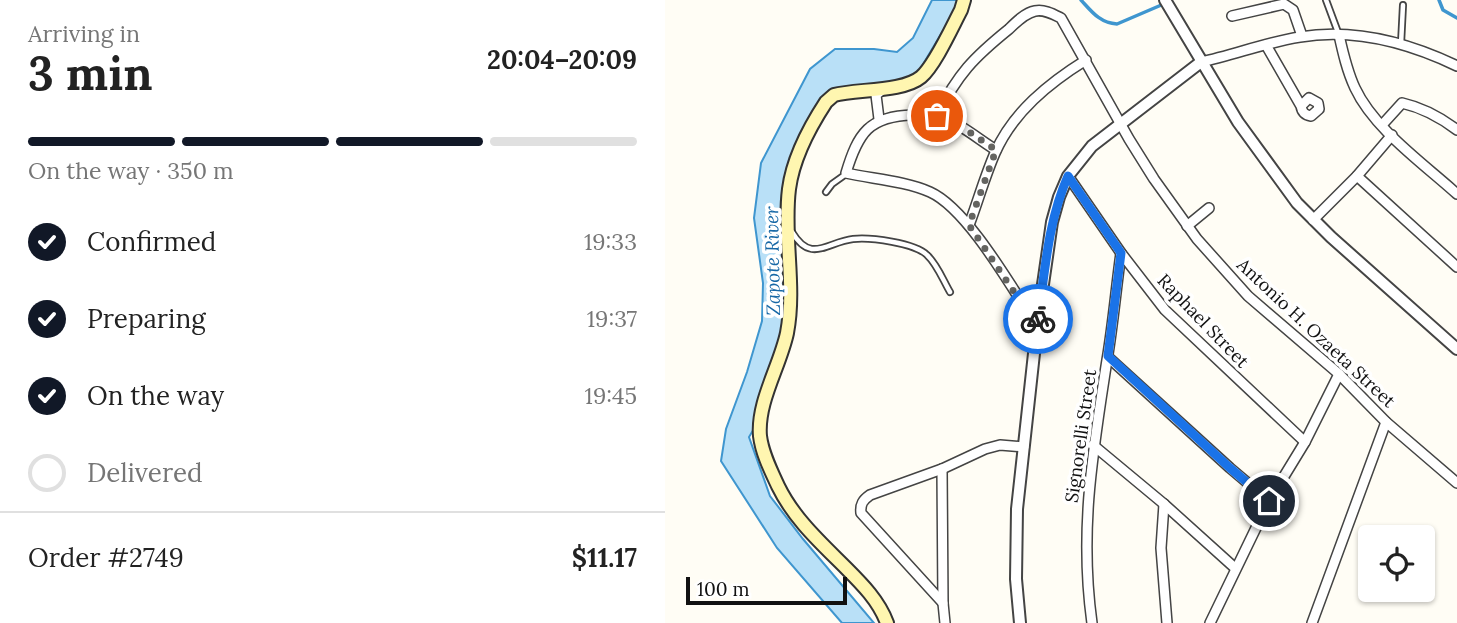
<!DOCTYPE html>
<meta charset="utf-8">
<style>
body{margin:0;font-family:Lora,serif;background:#f2f2f2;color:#222;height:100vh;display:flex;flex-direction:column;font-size:26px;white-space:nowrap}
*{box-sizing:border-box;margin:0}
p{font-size:23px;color:#767676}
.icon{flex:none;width:38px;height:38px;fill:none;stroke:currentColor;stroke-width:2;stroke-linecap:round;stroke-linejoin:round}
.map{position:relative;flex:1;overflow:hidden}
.side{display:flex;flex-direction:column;background:#fff;width:665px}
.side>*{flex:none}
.controls{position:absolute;left:693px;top:525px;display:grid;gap:14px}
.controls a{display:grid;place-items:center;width:77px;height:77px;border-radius:7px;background:#fff;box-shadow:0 2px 5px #0004;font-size:35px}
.scale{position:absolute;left:21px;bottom:18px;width:161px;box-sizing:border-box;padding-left:7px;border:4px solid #111;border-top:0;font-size:19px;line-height:24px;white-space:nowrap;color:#111;-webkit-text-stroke:5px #fff;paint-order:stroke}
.pin{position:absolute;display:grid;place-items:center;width:60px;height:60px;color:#fff;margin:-30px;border:4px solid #fff;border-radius:50%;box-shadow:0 2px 7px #0007}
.courier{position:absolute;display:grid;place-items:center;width:70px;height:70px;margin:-35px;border:5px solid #1a73e8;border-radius:50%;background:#fff;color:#222;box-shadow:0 2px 9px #0007}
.headline em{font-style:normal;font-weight:700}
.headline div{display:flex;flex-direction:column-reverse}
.headline{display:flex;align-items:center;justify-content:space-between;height:119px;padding:0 28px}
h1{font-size:46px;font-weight:700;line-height:52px}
.bar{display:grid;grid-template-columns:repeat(4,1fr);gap:10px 7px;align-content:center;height:84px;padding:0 28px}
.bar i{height:9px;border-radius:5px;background:#e0e0e0}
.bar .on{background:#111827}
.bar p{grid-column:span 4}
.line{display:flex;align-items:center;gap:18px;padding:0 28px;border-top:2px solid #e0e0e0}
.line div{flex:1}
ol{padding:0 28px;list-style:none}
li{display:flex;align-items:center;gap:21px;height:77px}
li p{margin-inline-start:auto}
li .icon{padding:7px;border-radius:50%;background:#111827;color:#fff;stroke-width:4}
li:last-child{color:#767676}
li i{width:38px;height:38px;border:4px solid #e0e0e0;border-radius:50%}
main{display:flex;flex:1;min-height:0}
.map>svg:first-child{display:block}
.water{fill:#b9e0f7;stroke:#3f96cf;stroke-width:2}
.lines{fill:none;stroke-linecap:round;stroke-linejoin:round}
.stream{stroke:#3f96cf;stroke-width:3.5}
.service-casing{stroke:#444;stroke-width:8}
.minor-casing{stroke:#444;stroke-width:12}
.tertiary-casing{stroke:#444;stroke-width:14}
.secondary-casing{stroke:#333;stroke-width:16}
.service{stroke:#fff;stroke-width:4.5}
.minor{stroke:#fff;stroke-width:9}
.tertiary{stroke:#fff;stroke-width:10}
.secondary{stroke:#fff6b0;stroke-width:12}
.done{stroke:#646461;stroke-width:7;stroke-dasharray:0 12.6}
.route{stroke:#1a73e8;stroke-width:9}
.labels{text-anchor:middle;stroke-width:7;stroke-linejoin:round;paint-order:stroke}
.street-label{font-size:18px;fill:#111;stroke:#fff}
.water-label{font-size:19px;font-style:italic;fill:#1768a6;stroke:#fff}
</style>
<main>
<section class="side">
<div class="headline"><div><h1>3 min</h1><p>Arriving in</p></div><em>20:04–20:09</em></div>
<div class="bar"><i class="on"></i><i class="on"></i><i class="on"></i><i></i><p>On the way · 350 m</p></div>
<ol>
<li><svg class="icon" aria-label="check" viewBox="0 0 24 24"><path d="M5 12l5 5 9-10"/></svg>Confirmed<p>19:33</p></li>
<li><svg class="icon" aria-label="check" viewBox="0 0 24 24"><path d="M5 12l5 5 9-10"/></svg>Preparing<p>19:37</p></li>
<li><svg class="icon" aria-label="check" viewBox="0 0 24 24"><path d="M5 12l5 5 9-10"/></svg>On the way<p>19:45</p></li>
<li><i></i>Delivered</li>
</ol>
<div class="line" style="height:91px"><div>Order #2749</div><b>$11.17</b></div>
</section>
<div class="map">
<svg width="792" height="623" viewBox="0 0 792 623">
<rect width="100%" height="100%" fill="#fffdf5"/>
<polygon class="water" points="267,0 293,0 294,4 248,81 167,90 158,96 127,154 117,350 93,422 84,437 105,496 138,539 209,623 177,623 112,548 56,461 61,429 82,372 97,321 98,283 89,218 96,163 145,69 170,49 209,49 232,52 248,38"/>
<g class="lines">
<g class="stream">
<path d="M416,0C427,12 435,23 452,24L501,3"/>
<polyline points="774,0 778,10 792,18"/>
</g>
<g class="service-casing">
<g id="service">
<polyline points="661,0 674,35"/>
<polyline points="736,44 738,5"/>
<polyline points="161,192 167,184 181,174"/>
<path d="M127,232C146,264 162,242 188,239C205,237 250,243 262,255C272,264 278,280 285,292"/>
</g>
</g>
<g class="minor-casing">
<g id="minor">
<polyline points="567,16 619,4 628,10 637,36"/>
<path d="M674,35C678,53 682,71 690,88C709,129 759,164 792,194"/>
<path d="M601,45L636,106C637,112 639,115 646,116L654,109L653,103L644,98L636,106"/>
<path d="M536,62C569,55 602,42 635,37C689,28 744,43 792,66"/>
<path d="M272,115C293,74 308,58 344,29C351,22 360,13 370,11C379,9 388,14 396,18L464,139L489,179L532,239L583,296L674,374L721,422L792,483"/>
<polyline points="214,119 211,95 218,89"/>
<path d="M717,125L737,103C759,108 775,117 792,130"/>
<path d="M331,150C313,139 295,123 275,117C267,114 256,115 248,115C204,116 193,133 181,173C208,179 240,181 265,192C303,209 348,290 372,326"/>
<polyline points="403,176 456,253 500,310 640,442"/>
<polyline points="692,176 792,267"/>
<polyline points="648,220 692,176 727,135"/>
<path d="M304,225C313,201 320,176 330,153C348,112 384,83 421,60"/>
<polyline points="522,226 544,208"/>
<polyline points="443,357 565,468 604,501"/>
<polyline points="428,445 499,504 570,568"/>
<polyline points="277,469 278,603 280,623"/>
<polyline points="499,504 496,548 502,623"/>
<path d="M278,603L196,513C195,504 198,500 205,495L277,469L320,449L335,445L359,447"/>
<path d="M427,623C414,530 428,451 442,360C448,325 451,289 456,253"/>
<polyline points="545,623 604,501 640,442 674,374"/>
<polyline points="647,623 721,422"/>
</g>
</g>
<g class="tertiary-casing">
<g id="tertiary">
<polyline points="500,0 573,122 632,203 666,237 792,349"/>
<polyline points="355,623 351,579 352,509 372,326 387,222 394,197 403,176 427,146 536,62"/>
</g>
</g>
<g class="secondary-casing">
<path id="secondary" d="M222,623C214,601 197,584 181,568C156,543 129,519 113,486C106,471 97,453 95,436C92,402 115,366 122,333C131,286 118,237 124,189C128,158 144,128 161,102L169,95C192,89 238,92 256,77C270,65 287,27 296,10L299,0"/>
</g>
<use href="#service" class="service"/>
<use href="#minor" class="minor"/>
<use href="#tertiary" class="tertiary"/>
<use href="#secondary" class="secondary"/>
</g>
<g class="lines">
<polyline class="done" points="272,116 303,131 331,150 304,225 372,326 373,319"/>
<path class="route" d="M373,319C380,271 383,221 403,176L456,253L443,356L565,468L604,501"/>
</g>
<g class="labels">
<g class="street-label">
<text transform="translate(538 321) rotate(46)" y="6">Raphael Street</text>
<text transform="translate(651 333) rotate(43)" y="6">Antonio H. Ozaeta Street</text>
<text transform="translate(416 436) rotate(-82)" y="6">Signorelli Street</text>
</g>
<g class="water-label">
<text transform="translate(107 261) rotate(-91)" y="7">Zapote River</text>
</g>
</g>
</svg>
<div class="controls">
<a><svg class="icon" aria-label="locate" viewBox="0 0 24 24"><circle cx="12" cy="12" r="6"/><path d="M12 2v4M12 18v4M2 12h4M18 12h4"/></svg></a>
</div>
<div class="scale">100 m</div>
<div class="pin" style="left:272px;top:116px;background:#ea580c"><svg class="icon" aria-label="bag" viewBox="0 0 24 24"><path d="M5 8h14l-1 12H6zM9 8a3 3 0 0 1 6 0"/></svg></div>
<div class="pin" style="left:604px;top:501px;background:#1f2937"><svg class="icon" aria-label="home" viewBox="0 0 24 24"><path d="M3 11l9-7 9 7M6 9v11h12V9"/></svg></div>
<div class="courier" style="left:373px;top:319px"><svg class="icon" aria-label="bike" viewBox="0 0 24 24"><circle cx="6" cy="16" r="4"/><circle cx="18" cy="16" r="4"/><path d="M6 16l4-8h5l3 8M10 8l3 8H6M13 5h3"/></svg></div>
</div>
</main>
